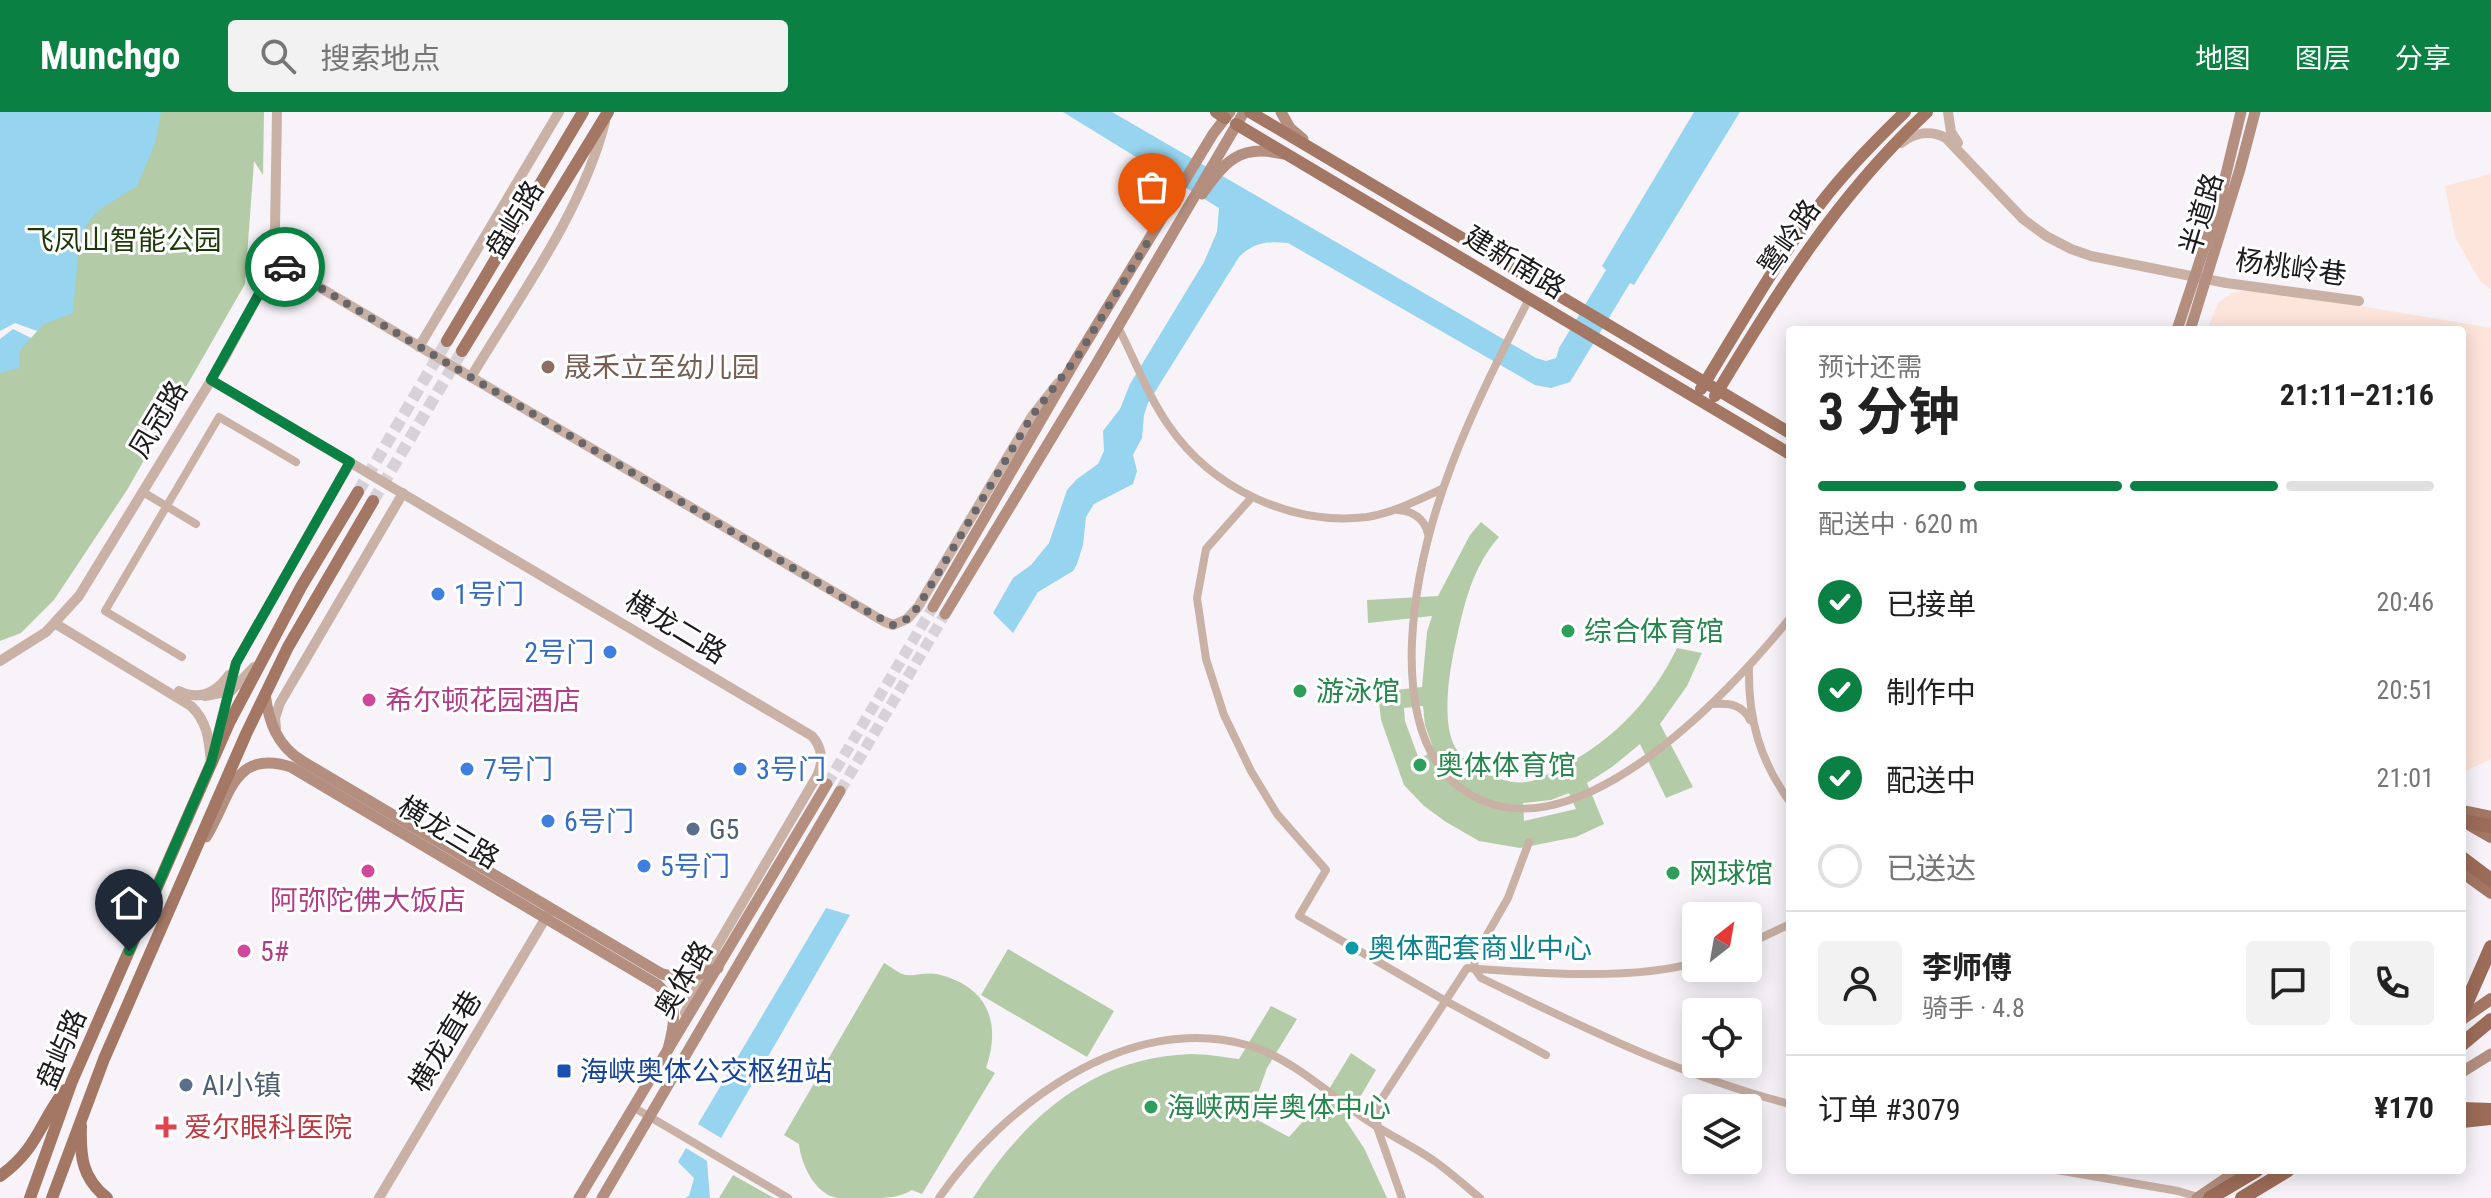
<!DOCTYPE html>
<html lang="zh">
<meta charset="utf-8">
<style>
body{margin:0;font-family:"Roboto Condensed","Noto Sans SC",sans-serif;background:#f2f2f2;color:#222;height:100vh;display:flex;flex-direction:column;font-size:30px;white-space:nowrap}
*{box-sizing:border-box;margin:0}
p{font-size:26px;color:#767676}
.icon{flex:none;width:44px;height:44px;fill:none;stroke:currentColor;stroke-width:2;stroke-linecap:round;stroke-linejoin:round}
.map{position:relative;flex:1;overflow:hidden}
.details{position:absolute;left:1786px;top:214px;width:680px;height:848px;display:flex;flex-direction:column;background:#fff;border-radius:8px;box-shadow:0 4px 20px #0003}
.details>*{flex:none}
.needle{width:52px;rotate:31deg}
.fabs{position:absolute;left:1682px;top:790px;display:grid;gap:16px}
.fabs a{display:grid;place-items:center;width:80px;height:80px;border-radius:8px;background:#fff;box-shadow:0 4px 20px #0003;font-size:40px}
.pin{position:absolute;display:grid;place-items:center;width:68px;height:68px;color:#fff;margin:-82px -34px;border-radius:50% 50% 50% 0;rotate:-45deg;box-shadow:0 0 8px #0007}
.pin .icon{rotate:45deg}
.courier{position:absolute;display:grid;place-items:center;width:80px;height:80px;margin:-40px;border:6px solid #0b8043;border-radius:50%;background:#fff;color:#222;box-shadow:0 2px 10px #0007}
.summary em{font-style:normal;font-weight:700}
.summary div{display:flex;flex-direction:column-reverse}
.summary{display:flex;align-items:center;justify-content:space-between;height:136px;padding:0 32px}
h1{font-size:52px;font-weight:700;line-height:60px}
.bar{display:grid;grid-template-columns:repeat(4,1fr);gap:12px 8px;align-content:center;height:96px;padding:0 32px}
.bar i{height:10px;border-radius:6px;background:#e0e0e0}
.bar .current{background:#0b8043}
.bar p{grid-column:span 4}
.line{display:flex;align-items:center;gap:20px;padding:0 32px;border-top:2px solid #e0e0e0}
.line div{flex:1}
.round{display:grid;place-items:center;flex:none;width:84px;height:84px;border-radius:8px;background:#f2f2f2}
ol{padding:0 32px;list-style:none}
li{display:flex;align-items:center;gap:24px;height:88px}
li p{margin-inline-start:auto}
li .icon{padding:8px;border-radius:50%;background:#0b8043;color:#fff;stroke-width:4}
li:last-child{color:#767676}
li i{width:44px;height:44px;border:4px solid #e0e0e0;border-radius:50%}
header{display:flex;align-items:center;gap:48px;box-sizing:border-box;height:112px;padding:0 40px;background:#0b8043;color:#fff}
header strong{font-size:38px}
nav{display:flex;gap:44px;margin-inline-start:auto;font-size:28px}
.search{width:560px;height:72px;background:#f2f2f2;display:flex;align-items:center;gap:20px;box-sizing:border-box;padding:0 28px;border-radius:8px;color:#767676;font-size:30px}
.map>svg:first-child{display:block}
.medical{fill:#fde5db}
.green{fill:#b3cca7;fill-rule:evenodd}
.water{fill:#96d4ef}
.pier{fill:#f7f3f9}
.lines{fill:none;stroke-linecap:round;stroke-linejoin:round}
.secondary-tunnel{stroke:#d6d2d8;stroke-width:11;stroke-dasharray:11 5.5;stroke-linecap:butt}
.primary-tunnel{stroke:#d6d2d8;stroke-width:12;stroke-dasharray:12 6;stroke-linecap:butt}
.minor{stroke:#cab1a6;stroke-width:8}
.tertiary{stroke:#cab1a6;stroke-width:10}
.secondary{stroke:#b48f7f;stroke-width:11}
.primary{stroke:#a37764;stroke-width:12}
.trunk{stroke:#9c6c58;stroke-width:14}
.done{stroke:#686669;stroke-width:8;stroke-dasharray:0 14.4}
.route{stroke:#0b8043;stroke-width:10}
.education-dot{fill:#8d6e63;stroke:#fff;stroke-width:3}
.shop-dot{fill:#3f7fe0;stroke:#fff;stroke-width:3}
.leisure-dot{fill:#2e9e5b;stroke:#fff;stroke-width:3}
.hotel-dot{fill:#d1479c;stroke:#fff;stroke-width:3}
.service-dot{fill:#5c6f8a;stroke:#fff;stroke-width:3}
.culture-dot{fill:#0f9aa8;stroke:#fff;stroke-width:3}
.transit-dot{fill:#1a4fb4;stroke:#fff;stroke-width:3}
.health-dot{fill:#e0444e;stroke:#fff;stroke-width:3}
.labels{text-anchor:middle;stroke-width:6;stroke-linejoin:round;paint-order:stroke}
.street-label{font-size:28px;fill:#1b1a1c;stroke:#fff}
.park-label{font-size:28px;fill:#1c3a08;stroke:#fff}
.education-label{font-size:28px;fill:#785e54;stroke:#fff;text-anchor:start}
.shop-label{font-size:28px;fill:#366cbe;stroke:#fff;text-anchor:start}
.leisure-label{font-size:28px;fill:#27864d;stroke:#fff;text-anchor:start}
.hotel-label{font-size:28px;fill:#b23c85;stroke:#fff;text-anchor:start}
.service-label{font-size:28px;fill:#4e5e75;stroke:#fff;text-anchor:start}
.culture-label{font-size:28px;fill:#0d838f;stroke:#fff;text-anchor:start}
.transit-label{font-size:28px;fill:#164399;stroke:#fff;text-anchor:start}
.health-label{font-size:28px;fill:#be3a42;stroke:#fff;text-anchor:start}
</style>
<header>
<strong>Munchgo</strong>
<div class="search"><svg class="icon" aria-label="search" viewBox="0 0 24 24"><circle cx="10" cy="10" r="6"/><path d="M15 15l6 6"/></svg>搜索地点</div>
<nav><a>地图</a><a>图层</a><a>分享</a></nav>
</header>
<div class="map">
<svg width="2491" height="1086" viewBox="0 0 2491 1086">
<rect width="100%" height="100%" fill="#f7f3f9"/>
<g class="medical">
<polygon points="2491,62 2491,177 2480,169 2455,125 2445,74"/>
<polygon points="2247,178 2313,186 2491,216 2491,647 2468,658 2462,656 2462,218 2207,218 2218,191 2232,181"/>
</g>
<g class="green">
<polygon points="0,0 264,0 263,63 254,49 245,172 127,378 54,488 21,521 0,529"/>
<path d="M1481,410L1499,425C1474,453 1465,488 1457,525C1450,554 1441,605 1454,633C1460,646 1474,655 1485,661C1500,668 1516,673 1532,669C1540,667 1548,662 1555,658C1609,633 1651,590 1677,536L1702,541L1687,574L1660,612L1693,675L1666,686L1640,632L1612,655L1587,671L1604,712L1576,725L1520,736L1479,729L1446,710L1424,694L1404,673L1381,608L1378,580L1422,575L1427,520L1432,504L1368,511L1367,488L1438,484L1470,423ZM1423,594L1425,613L1434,639L1419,647L1405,609L1404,596ZM1569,681L1576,697L1524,709L1523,691L1551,688Z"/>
<polygon points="1008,837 1114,899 1087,945 981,883"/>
<path d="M884,851C890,854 899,862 906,863C916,864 926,860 937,862C987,874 1002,909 986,956L995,961L922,1082L912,1078C898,1086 887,1086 870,1086C860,1086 848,1086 838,1086C815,1083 801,1052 799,1032L784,1023Z"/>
<path d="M1271,894L1297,907L1267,956L1250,1004L1289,1025L1323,987L1351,941L1376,958L1346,1009L1364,1036L1387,1086H973C1024,1006 1091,946 1190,942C1206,942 1223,945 1239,947Z"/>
<polygon points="733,1063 774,1086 719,1086"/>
</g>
<g class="water">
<polygon points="0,0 161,0 155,32 137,74 103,95 92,105 83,119 79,132 73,201 44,212 20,238 19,256 0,261"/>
<path d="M1063,0H1112L1536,246L1546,249L1556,246L1559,236L1606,158L1602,154L1694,0H1740L1634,173L1630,171L1570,270L1551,276L1535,273L1288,131C1268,129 1254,130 1239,145L1148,291L1144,303L1142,326L1133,343L1137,359L1133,372L1094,392L1086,405L1083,433L1077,452L1073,459L1038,480L1013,521L993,501L1013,466L1031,453L1049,431L1067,378L1077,367L1098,352L1104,339L1103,319L1120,297L1130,272L1204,150L1217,120L1219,96Z"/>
<polygon points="826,796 850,803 721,1026 698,1012"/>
<polygon points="686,1036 707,1049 710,1086 685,1086 689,1084 694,1066 678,1050"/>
</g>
<polygon class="pier" points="15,211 37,219 31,226 13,217 0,227 0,219"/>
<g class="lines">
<g class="secondary-tunnel">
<polyline points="827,672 933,495"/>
<polyline points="840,679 945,502"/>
</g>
<g class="primary-tunnel">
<polyline points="358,380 447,229"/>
<polyline points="373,389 462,239"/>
</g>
<g class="minor">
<path d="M1529,187C1474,294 1418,405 1412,529C1410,579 1416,640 1458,674C1564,759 1729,582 1790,506"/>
<path d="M1118,215C1135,248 1148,284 1169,314C1212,376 1290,414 1367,405C1393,401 1418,388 1442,377"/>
<polyline points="143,380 196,412"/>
<polyline points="1252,385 1206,437 1197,486 1206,547 1224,603 1251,659 1277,702 1326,758 1299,804 1444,888 1546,943"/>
<path d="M1398,398C1413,399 1425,407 1428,422"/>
<polyline points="182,545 105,499 219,305 296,350"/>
<path d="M1749,556C1748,607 1760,649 1790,690"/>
<path d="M1714,592C1730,591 1743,593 1750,608"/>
<path d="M1529,730L1508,786L1475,844L1474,856L1481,866C1583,915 1680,964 1790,992"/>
<polyline points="1748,832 1790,812"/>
<polyline points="633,995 788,1086"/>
<polyline points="2057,1058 2178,1079 2198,1085"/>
<path d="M939,1086C1002,994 1128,899 1247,933C1288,944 1330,982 1365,1007C1387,1022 1411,1033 1433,1048C1449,1059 1464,1073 1480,1086"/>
<path d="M1402,1086L1377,1015L1379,991L1467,856C1530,861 1638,869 1696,850"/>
</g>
<g class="tertiary">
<polyline points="1948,0 1951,20 1958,31"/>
<path d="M1901,31C1915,20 1931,18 1946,26L2023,107L2046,124L2071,137L2091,144L2226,171L2359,189"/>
<polyline points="270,146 883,509 893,513 907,507 918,495 1032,304 1058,271"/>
<polyline points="419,235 559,0"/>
<path d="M471,265C519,185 582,100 605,10"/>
<path d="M211,268L812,624C822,635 824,650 817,664L717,834L685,901"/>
<path d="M56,512L191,594C208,610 209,629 211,651"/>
<polyline points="0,549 46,520 79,484 224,247 260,180 269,153 275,116 277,0"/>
<path d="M179,579C199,589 216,581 229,563"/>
<polyline points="205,584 231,579 254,555"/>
<polyline points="276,616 275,606 280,591 403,381"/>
<polyline points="215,633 236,551 350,350"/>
<polyline points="379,1086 548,802"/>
</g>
<g class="secondary">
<polyline points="1281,0 1290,16 1303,27"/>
<path d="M1202,82C1224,51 1239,31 1283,42"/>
<polyline points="2177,218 2219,91 2241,0"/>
<polyline points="2190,218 2240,57 2255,0"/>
<polyline points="933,495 1078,244 1213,22 1230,0"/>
<polyline points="945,502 1095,254 1244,0"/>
<path d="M265,582C269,611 277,633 302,649L662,862L686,867L718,856"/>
<path d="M206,725C230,687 232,636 291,655L658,873C679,893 675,911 668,937"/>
<polyline points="2462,960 2491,942"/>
<polyline points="579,1086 827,672"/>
<polyline points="602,1086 840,679"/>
<polyline points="2197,1086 2238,1058"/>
</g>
<g class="primary">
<polyline points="1216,0 1225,6"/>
<polyline points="1250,0 1790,321"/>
<polyline points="1236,12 1790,342"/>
<polyline points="447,229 583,0"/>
<polyline points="462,239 608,0"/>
<path d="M1701,277C1740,214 1776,149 1821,91C1846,58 1875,29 1905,0"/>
<path d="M1715,284C1778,179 1837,84 1927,0"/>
<polyline points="2462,699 2491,705"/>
<polyline points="2470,713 2491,725"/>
<polyline points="2462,760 2491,781"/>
<polyline points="2462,907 2491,887"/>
<path d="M81,1014C80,1045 82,1066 107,1086"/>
<path d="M0,1064C37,1038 40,1010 65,978"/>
<polyline points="30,1086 72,969 229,611 301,475 358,380"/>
<polyline points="52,1086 104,947 246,622 288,535 373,389"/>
</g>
<g class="trunk">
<polyline points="2462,709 2491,714"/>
<polyline points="2462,746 2491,768"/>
<polyline points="2462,901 2491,835"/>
<polyline points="2462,932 2491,908"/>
<polyline points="2462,997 2491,998"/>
<polyline points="2462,1009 2491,1006"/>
<polyline points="2210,1086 2257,1058"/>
<polyline points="2242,1086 2288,1058"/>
</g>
</g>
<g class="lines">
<polyline class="done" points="285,155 857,494 893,513 907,507 918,495 1032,304 1078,244 1152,123"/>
<polyline class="route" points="129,839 211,651 236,551 350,350 211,268 260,180 270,146 285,155"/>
</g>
<circle class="education-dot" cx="548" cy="255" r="8"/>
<g class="shop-dot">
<circle cx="438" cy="482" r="8"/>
<circle cx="610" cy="540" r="8"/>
<circle cx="467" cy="657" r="8"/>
<circle cx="740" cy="657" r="8"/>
<circle cx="548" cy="709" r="8"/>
<circle cx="644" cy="754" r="8"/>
</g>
<g class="leisure-dot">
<circle cx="1568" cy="519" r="8"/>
<circle cx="1300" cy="579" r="8"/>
<circle cx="1420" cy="653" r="8"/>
<circle cx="1673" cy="761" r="8"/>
<circle cx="1151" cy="995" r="8"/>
</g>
<g class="hotel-dot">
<circle cx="369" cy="588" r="8"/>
<circle cx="368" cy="759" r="8"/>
<circle cx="244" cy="839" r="8"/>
</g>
<g class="service-dot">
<circle cx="693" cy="717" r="8"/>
<circle cx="186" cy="973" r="8"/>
</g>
<circle class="culture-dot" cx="1352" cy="836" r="8"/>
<rect class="transit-dot" x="556" y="951" width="16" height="16" rx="4"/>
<path class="health-dot" d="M162 1003h8v8h8v8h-8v8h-8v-8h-8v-8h8z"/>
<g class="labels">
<g class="street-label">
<text transform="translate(2201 102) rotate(-73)" y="10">半道路</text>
<text transform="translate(514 107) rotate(-59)" y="10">盘屿路</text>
<text transform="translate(1789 125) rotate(-55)" y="10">鹭岭路</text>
<text transform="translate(1515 150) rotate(31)" y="10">建新南路</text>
<text transform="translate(2291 155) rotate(8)" y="10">杨桃岭巷</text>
<text transform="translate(158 307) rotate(-59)" y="10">凤冠路</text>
<text transform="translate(676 515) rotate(31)" y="10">横龙二路</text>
<text transform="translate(449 720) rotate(31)" y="10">横龙三路</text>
<text transform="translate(683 867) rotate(-59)" y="10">奥体路</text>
<text transform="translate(445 929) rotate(-59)" y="10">横龙直巷</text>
<text transform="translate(61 937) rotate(-67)" y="10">盘屿路</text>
</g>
<g class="park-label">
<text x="124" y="138">飞凤山智能公园</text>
</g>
<g class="education-label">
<text x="564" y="265">晟禾立至幼儿园</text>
</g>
<g class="shop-label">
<text x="454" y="492">1号门</text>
<text x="594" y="550" text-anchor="end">2号门</text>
<text x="483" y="667">7号门</text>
<text x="756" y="667">3号门</text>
<text x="564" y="719">6号门</text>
<text x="660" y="764">5号门</text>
</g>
<g class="leisure-label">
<text x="1584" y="529">综合体育馆</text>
<text x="1316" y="589">游泳馆</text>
<text x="1436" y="663">奥体体育馆</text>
<text x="1689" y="771">网球馆</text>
<text x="1167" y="1005">海峡两岸奥体中心</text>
</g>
<g class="hotel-label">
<text x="385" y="598">希尔顿花园酒店</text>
<text x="368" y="798" text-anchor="middle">阿弥陀佛大饭店</text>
<text x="260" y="849">5#</text>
</g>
<g class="service-label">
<text x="709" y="727">G5</text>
<text x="202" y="983">AI小镇</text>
</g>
<g class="culture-label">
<text x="1368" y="846">奥体配套商业中心</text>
</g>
<g class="transit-label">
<text x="580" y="969">海峡奥体公交枢纽站</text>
</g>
<g class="health-label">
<text x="184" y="1025">爱尔眼科医院</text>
</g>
</g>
</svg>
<div class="fabs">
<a><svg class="needle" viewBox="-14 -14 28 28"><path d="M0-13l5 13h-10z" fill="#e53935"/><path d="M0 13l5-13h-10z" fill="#767676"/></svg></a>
<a><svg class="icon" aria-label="locate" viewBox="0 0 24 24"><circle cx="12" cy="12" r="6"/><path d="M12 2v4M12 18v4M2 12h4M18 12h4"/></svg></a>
<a><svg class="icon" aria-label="layers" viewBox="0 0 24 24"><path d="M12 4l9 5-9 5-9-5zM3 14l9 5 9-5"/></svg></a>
</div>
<div class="pin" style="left:1152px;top:123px;background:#ea580c"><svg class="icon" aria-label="bag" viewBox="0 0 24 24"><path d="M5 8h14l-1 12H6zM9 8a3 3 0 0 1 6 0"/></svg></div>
<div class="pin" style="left:129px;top:839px;background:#1f2937"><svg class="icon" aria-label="home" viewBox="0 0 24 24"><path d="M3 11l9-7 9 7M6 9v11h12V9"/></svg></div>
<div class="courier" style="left:285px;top:155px"><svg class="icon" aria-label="car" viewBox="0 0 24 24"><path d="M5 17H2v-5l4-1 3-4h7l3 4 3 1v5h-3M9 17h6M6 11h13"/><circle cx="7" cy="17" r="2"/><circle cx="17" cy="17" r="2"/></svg></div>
<section class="details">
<div class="summary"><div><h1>3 分钟</h1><p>预计还需</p></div><em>21:11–21:16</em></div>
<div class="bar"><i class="current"></i><i class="current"></i><i class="current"></i><i></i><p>配送中 · 620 m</p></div>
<ol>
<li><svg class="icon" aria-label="check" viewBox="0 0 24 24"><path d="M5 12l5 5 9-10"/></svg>已接单<p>20:46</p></li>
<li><svg class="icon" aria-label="check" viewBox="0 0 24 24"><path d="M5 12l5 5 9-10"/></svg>制作中<p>20:51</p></li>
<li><svg class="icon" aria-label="check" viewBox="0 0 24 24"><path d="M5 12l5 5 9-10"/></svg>配送中<p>21:01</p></li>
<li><i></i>已送达</li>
</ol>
<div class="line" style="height:144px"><a class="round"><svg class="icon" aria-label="person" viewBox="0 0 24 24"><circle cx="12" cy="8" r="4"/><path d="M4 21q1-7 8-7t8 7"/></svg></a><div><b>李师傅</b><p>骑手 · 4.8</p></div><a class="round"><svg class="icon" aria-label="chat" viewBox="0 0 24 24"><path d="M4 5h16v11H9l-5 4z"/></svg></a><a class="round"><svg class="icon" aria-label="phone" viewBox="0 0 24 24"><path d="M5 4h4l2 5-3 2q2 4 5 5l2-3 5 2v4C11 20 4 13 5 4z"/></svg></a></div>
<div class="line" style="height:104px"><div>订单 #3079</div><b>¥170</b></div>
</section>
</div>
